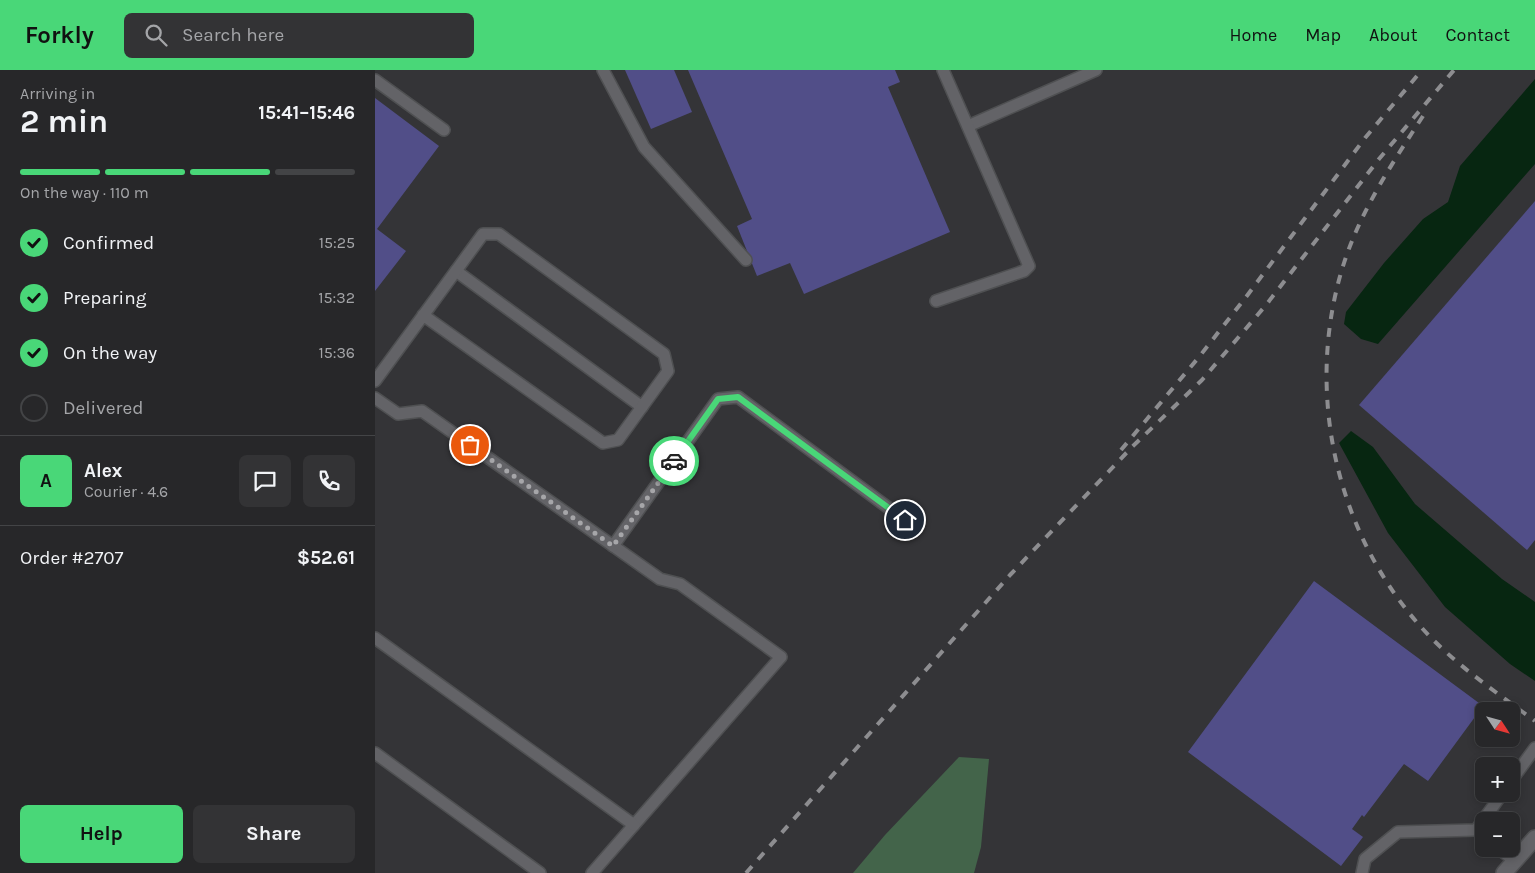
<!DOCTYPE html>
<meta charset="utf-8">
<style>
body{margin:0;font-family:Karla,sans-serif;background:#333335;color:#f1f3f6;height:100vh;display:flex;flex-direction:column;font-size:19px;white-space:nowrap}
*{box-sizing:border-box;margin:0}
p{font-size:16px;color:#a4a5a8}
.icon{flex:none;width:28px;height:28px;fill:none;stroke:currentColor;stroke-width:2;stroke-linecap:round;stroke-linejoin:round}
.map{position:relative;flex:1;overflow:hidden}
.panel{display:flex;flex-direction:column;background:#272729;width:375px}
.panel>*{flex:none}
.needle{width:32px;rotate:126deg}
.tools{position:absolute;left:1100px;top:632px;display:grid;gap:10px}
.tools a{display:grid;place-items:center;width:45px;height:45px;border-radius:8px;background:#272729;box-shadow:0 2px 8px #0003,0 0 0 1px #434446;font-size:25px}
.pin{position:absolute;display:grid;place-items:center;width:42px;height:42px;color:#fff;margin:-21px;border:2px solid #fff;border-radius:50%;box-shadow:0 1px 5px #0007}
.courier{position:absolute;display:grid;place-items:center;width:50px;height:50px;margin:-25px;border:4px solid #49d778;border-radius:50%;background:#fff;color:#222;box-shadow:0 1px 6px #0007}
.overview em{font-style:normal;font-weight:700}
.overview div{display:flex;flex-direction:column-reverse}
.overview{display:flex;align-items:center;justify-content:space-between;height:85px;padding:0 20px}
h1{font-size:32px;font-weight:700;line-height:38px}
.bar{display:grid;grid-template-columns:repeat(4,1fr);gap:8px 5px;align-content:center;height:60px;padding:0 20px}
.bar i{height:6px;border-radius:4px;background:#434446}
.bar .selected{background:#49d778}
.bar p{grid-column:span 4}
.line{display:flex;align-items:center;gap:12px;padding:0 20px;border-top:1px solid #434446}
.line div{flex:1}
.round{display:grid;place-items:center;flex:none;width:52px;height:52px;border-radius:8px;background:#333335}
ol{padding:0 20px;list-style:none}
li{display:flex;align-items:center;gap:15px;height:55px}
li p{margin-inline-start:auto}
li .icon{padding:5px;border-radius:50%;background:#49d778;color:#111;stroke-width:4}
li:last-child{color:#a4a5a8}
li i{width:28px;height:28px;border:2px solid #434446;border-radius:50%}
.primary-button{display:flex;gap:10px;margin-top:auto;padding:10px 20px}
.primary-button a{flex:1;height:58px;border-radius:8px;background:#49d778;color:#111;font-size:20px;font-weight:700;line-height:58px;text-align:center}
.primary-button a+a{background:#333335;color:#f1f3f6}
header{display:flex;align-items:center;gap:30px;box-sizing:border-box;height:70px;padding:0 25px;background:#49d778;color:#111}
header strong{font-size:24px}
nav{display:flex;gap:28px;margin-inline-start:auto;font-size:18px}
.search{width:350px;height:45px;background:#333335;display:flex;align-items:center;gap:12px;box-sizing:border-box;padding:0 18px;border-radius:8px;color:#a4a5a8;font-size:19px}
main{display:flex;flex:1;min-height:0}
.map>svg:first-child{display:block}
.green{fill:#43644a}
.water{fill:#072611}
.building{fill:#514e88}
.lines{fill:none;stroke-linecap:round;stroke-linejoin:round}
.lane-casing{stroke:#4f5052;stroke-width:14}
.street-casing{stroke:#4f5052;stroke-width:18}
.lane{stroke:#636367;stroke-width:11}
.street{stroke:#636367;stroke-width:15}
.rail{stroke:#8d8d90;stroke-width:4;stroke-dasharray:9 9;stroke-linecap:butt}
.done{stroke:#a6a6a9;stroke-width:5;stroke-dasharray:0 9}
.route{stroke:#49d778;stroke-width:6}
</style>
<header>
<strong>Forkly</strong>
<div class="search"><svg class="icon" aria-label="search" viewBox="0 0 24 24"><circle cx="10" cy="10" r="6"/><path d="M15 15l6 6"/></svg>Search here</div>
<nav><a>Home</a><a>Map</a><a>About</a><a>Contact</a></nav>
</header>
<main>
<section class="panel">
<div class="overview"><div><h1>2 min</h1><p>Arriving in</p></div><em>15:41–15:46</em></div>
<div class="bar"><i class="selected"></i><i class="selected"></i><i class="selected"></i><i></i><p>On the way · 110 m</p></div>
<ol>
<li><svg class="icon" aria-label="check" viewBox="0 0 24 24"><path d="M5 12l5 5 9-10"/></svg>Confirmed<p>15:25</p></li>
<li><svg class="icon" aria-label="check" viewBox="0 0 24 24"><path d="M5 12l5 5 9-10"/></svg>Preparing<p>15:32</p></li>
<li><svg class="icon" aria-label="check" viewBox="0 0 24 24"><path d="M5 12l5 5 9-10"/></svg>On the way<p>15:36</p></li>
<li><i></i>Delivered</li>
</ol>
<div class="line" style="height:90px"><b class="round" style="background:#49d778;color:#111">A</b><div><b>Alex</b><p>Courier · 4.6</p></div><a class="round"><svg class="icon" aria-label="chat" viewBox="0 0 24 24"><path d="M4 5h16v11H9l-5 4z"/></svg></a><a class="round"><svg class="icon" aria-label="phone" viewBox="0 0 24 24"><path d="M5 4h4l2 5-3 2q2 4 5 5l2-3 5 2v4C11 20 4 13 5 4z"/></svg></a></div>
<div class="line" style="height:65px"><div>Order #2707</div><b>$52.61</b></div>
<div class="primary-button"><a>Help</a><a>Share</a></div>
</section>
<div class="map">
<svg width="1160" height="803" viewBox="0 0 1160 803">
<rect width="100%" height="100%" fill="#343437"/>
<polygon class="green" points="584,687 614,689 606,777 599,803 478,803 510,765"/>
<g class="water">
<polygon points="1160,9 1160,94 1003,274 986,269 969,254 971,242 1009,193 1048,149 1073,132 1085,96"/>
<polygon points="976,361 998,377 1040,434 1127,509 1160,532 1160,611 1135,594 1070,537 1013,463 964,373"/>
</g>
<g class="building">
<polygon points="250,0 299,0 317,42 276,59"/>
<polygon points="313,0 520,0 525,12 513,17 575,162 429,224 415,193 382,206 362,156 377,149"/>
<polygon points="0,28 64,76 2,159 31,181 0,221"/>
<polygon points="1160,131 1160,470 1152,480 984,335"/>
<polygon points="939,511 1108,636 1053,711 1029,694 989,747 987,745 977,759 988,767 966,796 813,682"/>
</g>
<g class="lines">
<g class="lane-casing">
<g id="lane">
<polyline points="228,0 269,77 371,190"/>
<polyline points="0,10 69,60"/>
<polyline points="593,56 721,0"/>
<polyline points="81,201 267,337"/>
<polyline points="561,231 649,201 654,196 568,0"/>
<polyline points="0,311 108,164 124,164 289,284 293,301 243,370 228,373 48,245"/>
<polyline points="0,328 23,344 47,341 285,509 305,514 406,587 217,803"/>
<polyline points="238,476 343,329 363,327 530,450"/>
<polyline points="0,568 259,755"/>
<polyline points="0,683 165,803"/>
<polyline points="1136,711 1160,678"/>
<polyline points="1124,779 1140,791"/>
<polyline points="987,803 990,789 1023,762 1101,760 1127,724"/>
</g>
</g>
<g class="street-casing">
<polyline id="street" points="1129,803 1160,768"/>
</g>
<use href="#lane" class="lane"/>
<use href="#street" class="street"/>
<g class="rail">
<path d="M1048,46C1018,92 986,140 969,193C929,317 959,460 1046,557C1079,594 1121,622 1160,651"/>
<polyline points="746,380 824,287 871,227 990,68 1047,0"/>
<polyline points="371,803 635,505 757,377 827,310 891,235 1004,89 1079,0"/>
</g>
</g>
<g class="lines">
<polyline class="done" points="95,375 238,476 299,391"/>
<polyline class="route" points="299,391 343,329 363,327 530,450"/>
</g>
</svg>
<div class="tools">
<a><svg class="needle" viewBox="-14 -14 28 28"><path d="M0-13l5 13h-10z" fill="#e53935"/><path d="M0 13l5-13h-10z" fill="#a4a5a8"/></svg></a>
<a>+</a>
<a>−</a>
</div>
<div class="pin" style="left:95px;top:375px;background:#ea580c"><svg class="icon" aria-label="bag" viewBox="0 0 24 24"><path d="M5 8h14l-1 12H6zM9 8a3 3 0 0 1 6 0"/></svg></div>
<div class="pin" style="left:530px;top:450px;background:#1f2937"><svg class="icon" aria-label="home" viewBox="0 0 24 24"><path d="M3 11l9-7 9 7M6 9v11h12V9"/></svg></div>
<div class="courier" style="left:299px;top:391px"><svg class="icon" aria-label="car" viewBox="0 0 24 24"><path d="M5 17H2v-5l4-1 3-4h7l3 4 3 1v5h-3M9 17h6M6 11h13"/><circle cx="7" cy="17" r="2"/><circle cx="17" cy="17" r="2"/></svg></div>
</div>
</main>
